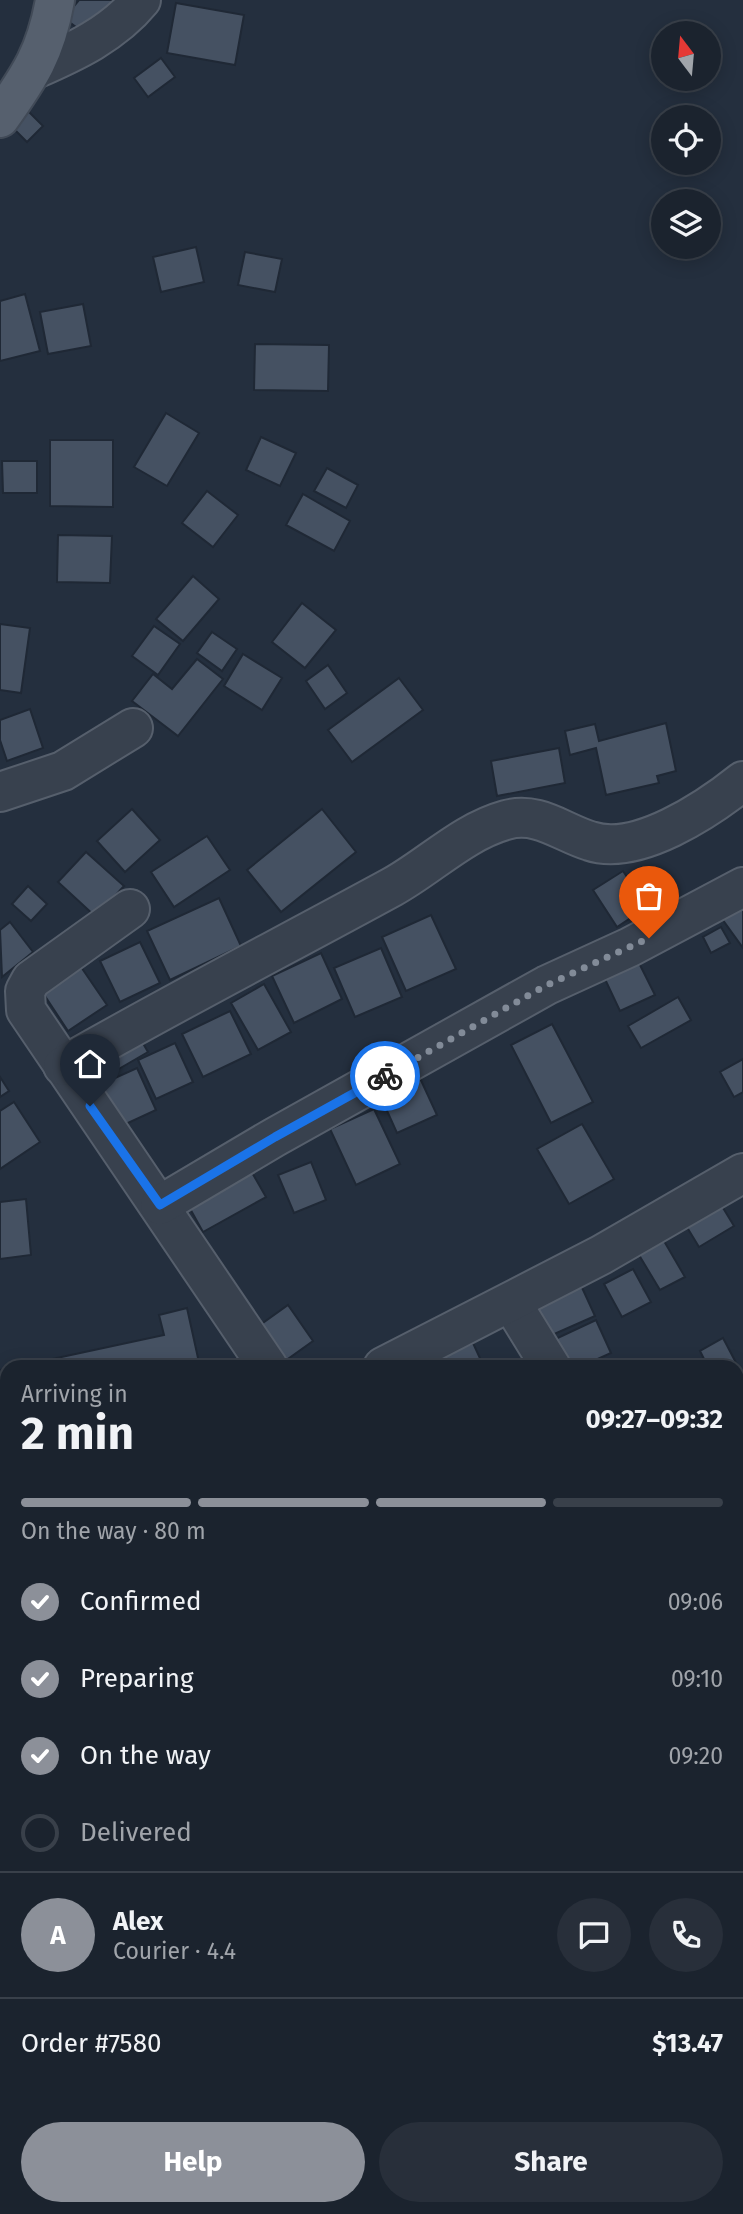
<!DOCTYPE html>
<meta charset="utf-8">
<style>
body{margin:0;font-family:"Fira Sans",sans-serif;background:#282f3a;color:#f1f3f6;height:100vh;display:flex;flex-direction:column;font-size:26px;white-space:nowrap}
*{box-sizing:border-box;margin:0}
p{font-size:23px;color:#a0a4aa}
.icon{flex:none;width:38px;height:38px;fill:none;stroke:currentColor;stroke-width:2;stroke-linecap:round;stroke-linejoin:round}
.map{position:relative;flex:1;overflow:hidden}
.side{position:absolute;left:0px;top:1360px;width:744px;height:856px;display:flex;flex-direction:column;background:#1b232e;border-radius:21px 21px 0 0;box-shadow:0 4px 18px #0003,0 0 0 2px #39404a}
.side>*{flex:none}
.needle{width:46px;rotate:344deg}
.tools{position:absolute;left:651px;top:21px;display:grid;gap:14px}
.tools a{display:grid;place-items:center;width:70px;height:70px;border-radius:50%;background:#1b232e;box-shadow:0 4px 18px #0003,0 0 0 2px #39404a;font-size:35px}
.pin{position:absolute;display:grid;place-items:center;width:60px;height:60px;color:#fff;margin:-72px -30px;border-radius:50% 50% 50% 0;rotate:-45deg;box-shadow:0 0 7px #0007}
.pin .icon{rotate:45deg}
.courier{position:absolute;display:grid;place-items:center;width:70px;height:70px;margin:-35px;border:5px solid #1a73e8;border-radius:50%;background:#fff;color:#222;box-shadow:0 2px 9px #0007}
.headline em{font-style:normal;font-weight:700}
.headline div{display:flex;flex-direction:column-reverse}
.headline{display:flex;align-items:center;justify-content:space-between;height:119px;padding:0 21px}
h1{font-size:46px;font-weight:700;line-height:52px}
.bar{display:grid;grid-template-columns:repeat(4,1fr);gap:10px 7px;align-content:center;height:84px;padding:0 21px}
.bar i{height:9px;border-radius:5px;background:#39404a}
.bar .selected{background:#8c9099}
.bar p{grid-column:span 4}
.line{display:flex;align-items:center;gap:18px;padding:0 21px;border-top:2px solid #39404a}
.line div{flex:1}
.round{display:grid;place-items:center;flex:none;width:74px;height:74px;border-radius:37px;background:#282f3a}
ol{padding:0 21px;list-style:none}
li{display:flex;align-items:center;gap:21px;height:77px}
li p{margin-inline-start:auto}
li .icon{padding:7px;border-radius:50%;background:#8c9099;color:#fff;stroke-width:4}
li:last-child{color:#a0a4aa}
li i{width:38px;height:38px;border:4px solid #39404a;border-radius:50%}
.primary-button{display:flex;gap:14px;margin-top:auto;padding:14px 21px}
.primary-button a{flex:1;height:80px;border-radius:42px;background:#8c9099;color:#fff;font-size:28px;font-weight:700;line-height:80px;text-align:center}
.primary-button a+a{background:#282f3a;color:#f1f3f6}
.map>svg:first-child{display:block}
.building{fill:#455162;stroke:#1f2835;stroke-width:2}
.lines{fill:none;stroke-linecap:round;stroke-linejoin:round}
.minor-casing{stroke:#565f6c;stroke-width:42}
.major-casing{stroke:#414a57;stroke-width:42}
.highway-casing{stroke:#434c59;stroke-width:42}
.minor{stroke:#38414e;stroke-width:38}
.major{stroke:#56606e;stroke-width:38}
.highway{stroke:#746855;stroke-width:38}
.done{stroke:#828b98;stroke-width:7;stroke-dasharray:0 12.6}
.route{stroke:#1a73e8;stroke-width:9}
</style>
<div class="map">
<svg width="743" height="2214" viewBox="0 0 743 2214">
<rect width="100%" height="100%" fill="#242f3e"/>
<g class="building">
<polygon points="79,0 122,0 92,39 64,18"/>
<polygon points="176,3 244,15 235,65 167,53"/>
<polygon points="161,58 175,77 148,97 134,78"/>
<polygon points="28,111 43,126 27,142 12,127"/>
<polygon points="196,247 204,282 161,292 153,257"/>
<polygon points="245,252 282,259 275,292 238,285"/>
<polygon points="25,294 40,351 0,361 0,301"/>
<polygon points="83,304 91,346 48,354 40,312"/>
<polygon points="255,344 329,345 328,391 254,390"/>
<polygon points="166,413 199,433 167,486 134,467"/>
<polygon points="261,437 296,453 280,486 246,470"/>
<polygon points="50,440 113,440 113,507 50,506"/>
<polygon points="2,461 37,461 37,493 3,493"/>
<polygon points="327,468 358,485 346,508 314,491"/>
<polygon points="207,491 238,515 213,547 182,523"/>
<polygon points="303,494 350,521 334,551 286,525"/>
<polygon points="58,535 112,536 110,583 57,582"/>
<polygon points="193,576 219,599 183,641 156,619"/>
<polygon points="302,603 336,630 305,668 272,642"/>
<polygon points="0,624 30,628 21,693 0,690"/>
<polygon points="154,626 180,644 158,675 132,656"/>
<polygon points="212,632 237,649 222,671 197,653"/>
<polygon points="243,654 282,678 262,710 224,686"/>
<polygon points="197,659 223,679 178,736 132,701 153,674 172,689"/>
<polygon points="328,665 347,693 325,709 306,681"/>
<polygon points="399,678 423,710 352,762 328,730"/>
<polygon points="30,709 43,748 7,761 0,740 0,720"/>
<polygon points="666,723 676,771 657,776 659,783 606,795 596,748 570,755 565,731 595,724 599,741"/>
<polygon points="559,748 565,783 497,796 491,761"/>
<polygon points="132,809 160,840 125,872 97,841"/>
<polygon points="322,809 356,852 281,912 247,870"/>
<polygon points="207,836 230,870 174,907 151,872"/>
<polygon points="86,852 124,886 96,917 58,882"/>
<polygon points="623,871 647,907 617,927 593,890"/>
<polygon points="28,886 47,904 31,921 12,904"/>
<polygon points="219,898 241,946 170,980 147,931"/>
<polygon points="743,900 743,948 720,916"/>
<polygon points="431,915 456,969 406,991 382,937"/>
<polygon points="10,922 33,952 2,977 0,930"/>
<polygon points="721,927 730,943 711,953 703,937"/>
<polygon points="140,942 160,983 120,1002 100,961"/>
<polygon points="381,948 402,997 355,1017 334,968"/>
<polygon points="321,953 342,999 294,1023 272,976"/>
<polygon points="638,961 655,995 620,1011 604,977"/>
<polygon points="79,964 107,1005 68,1031 41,990"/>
<polygon points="264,984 291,1032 258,1050 231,1003"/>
<polygon points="678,997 691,1020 641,1048 628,1026"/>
<polygon points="230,1011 251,1054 203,1077 182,1034"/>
<polygon points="552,1024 593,1102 551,1123 511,1045"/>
<polygon points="136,1031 148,1052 98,1081 86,1060"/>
<polygon points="175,1043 193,1082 156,1099 138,1060"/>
<polygon points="743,1059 743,1092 734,1097 720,1072"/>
<polygon points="137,1068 156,1110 115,1129 95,1087"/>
<polygon points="419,1076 437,1115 397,1133 379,1093"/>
<polygon points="0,1077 9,1091 0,1097"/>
<polygon points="14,1102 40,1142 0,1169 0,1111"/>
<polygon points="374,1109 400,1164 356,1185 330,1129"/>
<polygon points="582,1124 614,1179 569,1204 537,1149"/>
<polygon points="311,1162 326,1200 294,1213 278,1175"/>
<polygon points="250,1169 266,1197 203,1232 188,1205"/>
<polygon points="714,1193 734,1226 699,1247 679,1214"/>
<polygon points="26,1199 31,1255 0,1259 0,1202"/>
<polygon points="664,1241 685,1277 660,1290 639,1255"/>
<polygon points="633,1269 651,1302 622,1317 604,1284"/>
<polygon points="579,1281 595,1316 543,1339 528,1305"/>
<polygon points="288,1305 313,1341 278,1366 253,1330"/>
<polygon points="187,1308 200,1367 15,1367 164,1335 159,1315"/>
<polygon points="596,1320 611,1353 580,1367 561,1367 549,1342"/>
<polygon points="723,1338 743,1376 743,1433 737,1421 737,1367 708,1367 700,1351"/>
<polygon points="473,1343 484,1367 446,1367 441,1357"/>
<polygon points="7,1368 7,1419 0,1421 0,1370"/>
<rect x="737" y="1705" width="6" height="37"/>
<polygon points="743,1753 743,1788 737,1754"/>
<polygon points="743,1910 743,1946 737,1948 737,1912"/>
<polygon points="743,2055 743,2161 737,2160 737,2067"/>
<polygon points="1,2190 7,2197 7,2208 18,2208 21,2214 0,2214"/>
<polygon points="67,2208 100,2208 101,2213 68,2214"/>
<polygon points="229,2208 301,2208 308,2211 307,2214 226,2214"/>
<polygon points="367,2208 412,2208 413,2210 406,2214 370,2214"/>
<polygon points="651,2208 673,2208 712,2214 650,2214"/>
</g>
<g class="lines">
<g class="minor-casing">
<g id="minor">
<path d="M35,69C74,52 113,34 141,0"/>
<polyline points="0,792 63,771 133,728"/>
<polyline points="130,909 31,980 25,991 26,1010 268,1367"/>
<path d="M63,1066C171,1004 282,947 392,887C430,866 463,832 506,820C538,811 561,832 590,841C637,857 708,809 743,781"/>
<polyline points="160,1205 275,1137 547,985 630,947 743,887"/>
<polyline points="511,1302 551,1367"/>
<polyline points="383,1367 601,1255 743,1173"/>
<polyline points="737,1476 743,1473"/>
</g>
</g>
<g class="major-casing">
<path id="major" d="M0,118C30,76 46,52 55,0"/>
</g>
<g class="highway-casing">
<g id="highway">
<polyline points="0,2113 7,2108"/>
<polyline points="541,2208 549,2214"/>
</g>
</g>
<use href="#minor" class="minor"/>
<use href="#major" class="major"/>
<use href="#highway" class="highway"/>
</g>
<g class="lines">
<polyline class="done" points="385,1076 547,985 649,938"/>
<polyline class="route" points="90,1106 160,1205 275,1137 385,1076"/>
</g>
</svg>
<div class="tools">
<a><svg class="needle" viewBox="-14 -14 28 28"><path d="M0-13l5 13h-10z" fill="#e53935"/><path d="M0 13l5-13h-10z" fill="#a0a4aa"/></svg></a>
<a><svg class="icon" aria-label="locate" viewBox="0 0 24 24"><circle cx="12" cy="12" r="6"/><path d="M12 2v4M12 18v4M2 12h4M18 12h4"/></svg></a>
<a><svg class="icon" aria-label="layers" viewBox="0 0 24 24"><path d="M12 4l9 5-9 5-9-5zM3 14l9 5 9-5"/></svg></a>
</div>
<div class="pin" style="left:649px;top:938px;background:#ea580c"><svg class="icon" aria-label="bag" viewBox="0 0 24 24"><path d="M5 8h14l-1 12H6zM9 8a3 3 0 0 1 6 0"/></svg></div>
<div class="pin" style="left:90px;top:1106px;background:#1f2937"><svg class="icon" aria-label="home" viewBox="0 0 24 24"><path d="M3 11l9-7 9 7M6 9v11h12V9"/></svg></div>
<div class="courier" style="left:385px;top:1076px"><svg class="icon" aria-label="bike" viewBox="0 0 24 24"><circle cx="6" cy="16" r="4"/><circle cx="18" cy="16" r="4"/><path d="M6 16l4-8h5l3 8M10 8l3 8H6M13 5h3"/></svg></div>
<section class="side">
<div class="headline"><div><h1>2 min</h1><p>Arriving in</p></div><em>09:27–09:32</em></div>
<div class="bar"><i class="selected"></i><i class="selected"></i><i class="selected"></i><i></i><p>On the way · 80 m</p></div>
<ol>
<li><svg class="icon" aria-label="check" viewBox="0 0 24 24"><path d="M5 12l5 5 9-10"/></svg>Confirmed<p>09:06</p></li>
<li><svg class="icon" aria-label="check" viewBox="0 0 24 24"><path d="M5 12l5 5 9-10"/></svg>Preparing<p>09:10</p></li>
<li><svg class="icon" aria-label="check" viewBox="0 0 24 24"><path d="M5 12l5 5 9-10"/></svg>On the way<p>09:20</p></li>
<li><i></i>Delivered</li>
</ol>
<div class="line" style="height:126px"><b class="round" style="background:#8c9099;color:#fff">A</b><div><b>Alex</b><p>Courier · 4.4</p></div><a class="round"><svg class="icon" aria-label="chat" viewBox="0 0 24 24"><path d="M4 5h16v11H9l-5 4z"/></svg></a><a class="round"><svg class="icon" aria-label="phone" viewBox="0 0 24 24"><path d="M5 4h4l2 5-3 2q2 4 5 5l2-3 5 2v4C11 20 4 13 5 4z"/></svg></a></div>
<div class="line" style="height:91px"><div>Order #7580</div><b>$13.47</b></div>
<div class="primary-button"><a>Help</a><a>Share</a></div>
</section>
</div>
